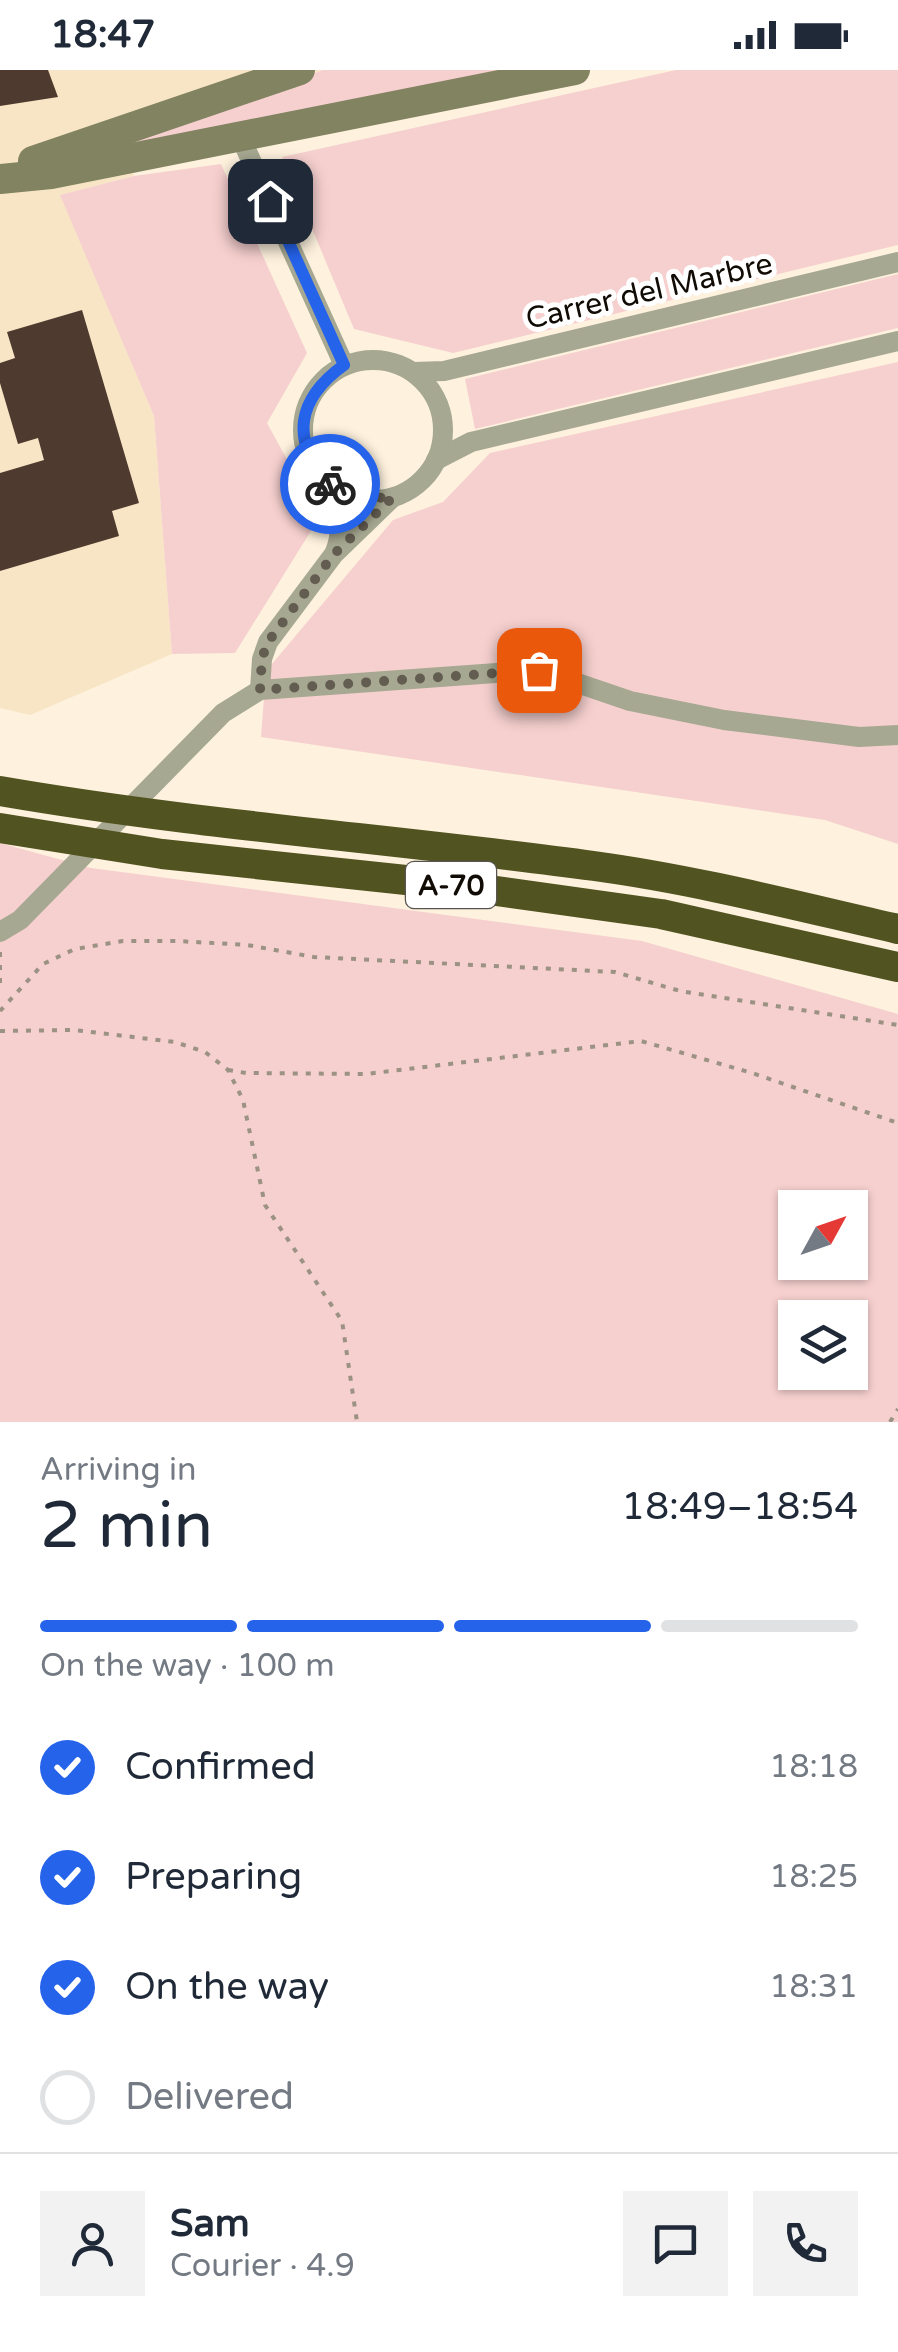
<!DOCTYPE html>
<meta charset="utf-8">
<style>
body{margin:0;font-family:"Varela Round",sans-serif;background:#f2f2f3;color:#1f2937;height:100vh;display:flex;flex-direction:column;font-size:38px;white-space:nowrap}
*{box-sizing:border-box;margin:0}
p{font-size:32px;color:#747a83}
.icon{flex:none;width:55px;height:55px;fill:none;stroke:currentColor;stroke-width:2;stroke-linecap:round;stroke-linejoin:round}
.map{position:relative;height:1352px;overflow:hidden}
.drawer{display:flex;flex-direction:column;background:#fff;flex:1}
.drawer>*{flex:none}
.needle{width:65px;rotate:50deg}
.tools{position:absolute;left:778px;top:1120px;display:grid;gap:20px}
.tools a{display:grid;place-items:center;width:90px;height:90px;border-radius:0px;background:#fff;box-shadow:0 2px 8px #0004;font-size:50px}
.pin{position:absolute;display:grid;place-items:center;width:85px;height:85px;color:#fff;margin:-42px;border-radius:20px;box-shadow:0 5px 15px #0006}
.courier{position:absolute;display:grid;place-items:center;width:100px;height:100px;margin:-50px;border:8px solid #2563eb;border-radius:50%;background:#fff;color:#222;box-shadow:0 2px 12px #0007}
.overview em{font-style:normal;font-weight:600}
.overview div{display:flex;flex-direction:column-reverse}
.overview{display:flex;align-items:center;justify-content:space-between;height:170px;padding:0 40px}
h1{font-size:65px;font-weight:600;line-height:75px}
.bar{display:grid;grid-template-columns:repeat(4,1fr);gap:15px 10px;align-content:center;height:120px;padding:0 40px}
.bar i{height:12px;border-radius:8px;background:#e0e1e3}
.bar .active{background:#2563eb}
.bar p{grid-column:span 4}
.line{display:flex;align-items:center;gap:25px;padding:0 40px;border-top:2px solid #e0e1e3}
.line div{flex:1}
.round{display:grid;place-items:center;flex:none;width:105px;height:105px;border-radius:0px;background:#f2f2f3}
ol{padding:0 40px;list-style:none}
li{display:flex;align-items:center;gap:30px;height:110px}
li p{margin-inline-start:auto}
li .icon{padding:10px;border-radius:50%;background:#2563eb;color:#fff;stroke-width:4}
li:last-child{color:#747a83}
li i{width:55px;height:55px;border:5px solid #e0e1e3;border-radius:50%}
.status{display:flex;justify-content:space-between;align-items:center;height:70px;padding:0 50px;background:#fff;direction:ltr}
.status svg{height:28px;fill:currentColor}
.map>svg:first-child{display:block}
.built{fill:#f8e5c5}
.green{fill:#f6d0cf;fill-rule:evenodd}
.building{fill:#4f3a2f}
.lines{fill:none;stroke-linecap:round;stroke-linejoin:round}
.path{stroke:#9b9283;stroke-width:4;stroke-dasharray:5 8;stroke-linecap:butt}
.street{stroke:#a6a891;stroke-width:20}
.secondary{stroke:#818361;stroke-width:30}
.highway{stroke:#515320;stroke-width:30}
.done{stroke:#635c50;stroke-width:10;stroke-dasharray:0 18}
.route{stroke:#2563eb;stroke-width:12}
.labels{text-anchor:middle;stroke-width:10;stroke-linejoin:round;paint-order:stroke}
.shield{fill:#fff;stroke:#58544f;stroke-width:2.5}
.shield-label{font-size:28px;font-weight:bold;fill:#100b04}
.street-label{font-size:30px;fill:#100b04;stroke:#fff}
</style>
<div class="status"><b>18:47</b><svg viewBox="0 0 49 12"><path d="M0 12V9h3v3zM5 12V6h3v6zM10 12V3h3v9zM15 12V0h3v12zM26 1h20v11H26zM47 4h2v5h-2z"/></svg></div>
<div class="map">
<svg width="898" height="1352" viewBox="0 0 898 1352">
<rect width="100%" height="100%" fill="#fef2de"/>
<polygon class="built" points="0,0 323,0 121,76 134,106 61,125 154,346 172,584 30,645 0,638"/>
<g class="green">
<polygon points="323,0 536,0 121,76"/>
<polygon points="676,0 898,0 898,175 453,283 354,259 282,87"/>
<polygon points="221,94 307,283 267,353 319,448 235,583 172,584 154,346 60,125 134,106"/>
<polygon points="898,204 898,258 475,359 465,309"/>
<polygon points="898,292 898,774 825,750 261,667 266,601 393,450 443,432 490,383"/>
<path d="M0,773L91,798L642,871L898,944V1352H0ZM795,1138H850V1192H795ZM795,1248H850V1302H795Z"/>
</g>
<g class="building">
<polygon points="0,0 48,0 58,27 0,36"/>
<polygon points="82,240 139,433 112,441 119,466 0,501 0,403 44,390 38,368 18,374 0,313 0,293 15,288 7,262"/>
</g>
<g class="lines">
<g class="path">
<polyline points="0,913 0,882"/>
<polyline points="0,941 43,894 75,879 123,871 177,871 247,875 314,887 615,902 680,921 898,955"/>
<polyline points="0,961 74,960 175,972 205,982 228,1000 243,1030 265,1135 342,1251 357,1352"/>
<polyline points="228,1000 246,1003 366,1004 641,971 752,1003 898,1053"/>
<polyline points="890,1352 898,1339"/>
</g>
<g class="street">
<polyline points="240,66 344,295"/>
<circle cx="373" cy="360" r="70"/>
<polyline points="414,302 444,301 898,192"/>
<polyline points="436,390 471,372 898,271"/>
<path d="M332,417C339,440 344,459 335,482"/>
<polyline points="260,620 262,589 268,572 334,484 392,428"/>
<polyline points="0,862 20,850 223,643 260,620 539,600 630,631 724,650 859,667 898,665"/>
</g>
<g class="secondary">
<polyline points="33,91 300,0"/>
<polyline points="0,109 51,104 575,0"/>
</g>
<g class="highway">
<path d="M0,721C197,755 396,769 594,796C697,810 797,836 898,859"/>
<polyline points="0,758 162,784 453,815 661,844 898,897"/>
</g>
</g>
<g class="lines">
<polyline class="done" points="330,414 362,429 393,427 334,484 268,572 262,588 260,620 539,600"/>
<path class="route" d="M270,131L344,295C297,329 289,370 330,414"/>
</g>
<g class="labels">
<rect class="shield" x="406" y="792" width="90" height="46" rx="8"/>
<g class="shield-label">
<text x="451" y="825">A-70</text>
</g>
<g class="street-label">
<text transform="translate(649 221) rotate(-13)" y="10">Carrer del Marbre</text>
</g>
</g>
</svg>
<div class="tools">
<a><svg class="needle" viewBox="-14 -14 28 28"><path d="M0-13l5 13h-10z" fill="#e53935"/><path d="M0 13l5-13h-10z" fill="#747a83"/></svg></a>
<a><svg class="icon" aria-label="layers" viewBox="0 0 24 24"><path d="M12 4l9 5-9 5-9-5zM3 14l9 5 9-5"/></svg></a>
</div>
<div class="pin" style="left:539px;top:600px;background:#ea580c"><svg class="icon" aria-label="bag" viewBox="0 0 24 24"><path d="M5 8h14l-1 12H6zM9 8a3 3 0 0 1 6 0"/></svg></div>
<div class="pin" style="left:270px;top:131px;background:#1f2937"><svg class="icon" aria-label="home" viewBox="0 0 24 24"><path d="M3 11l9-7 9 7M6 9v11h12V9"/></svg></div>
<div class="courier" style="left:330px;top:414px"><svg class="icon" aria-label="bike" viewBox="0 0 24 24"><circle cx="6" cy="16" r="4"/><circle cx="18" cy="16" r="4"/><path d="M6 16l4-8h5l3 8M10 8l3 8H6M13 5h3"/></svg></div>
</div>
<section class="drawer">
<div class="overview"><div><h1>2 min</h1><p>Arriving in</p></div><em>18:49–18:54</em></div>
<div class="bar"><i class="active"></i><i class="active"></i><i class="active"></i><i></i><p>On the way · 100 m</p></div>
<ol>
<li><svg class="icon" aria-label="check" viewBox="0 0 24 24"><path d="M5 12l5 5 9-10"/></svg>Confirmed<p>18:18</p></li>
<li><svg class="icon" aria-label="check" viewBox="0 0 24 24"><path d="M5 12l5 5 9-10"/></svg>Preparing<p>18:25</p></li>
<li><svg class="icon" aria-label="check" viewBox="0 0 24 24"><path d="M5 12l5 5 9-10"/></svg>On the way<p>18:31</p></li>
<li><i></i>Delivered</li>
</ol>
<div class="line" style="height:180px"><a class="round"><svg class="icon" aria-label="person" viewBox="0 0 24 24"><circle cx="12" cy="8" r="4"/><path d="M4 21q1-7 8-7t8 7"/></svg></a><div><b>Sam</b><p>Courier · 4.9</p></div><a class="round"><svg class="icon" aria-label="chat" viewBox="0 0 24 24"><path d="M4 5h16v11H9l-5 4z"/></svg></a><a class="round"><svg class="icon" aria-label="phone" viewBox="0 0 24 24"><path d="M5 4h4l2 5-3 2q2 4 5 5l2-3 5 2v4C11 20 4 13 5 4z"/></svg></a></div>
</section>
